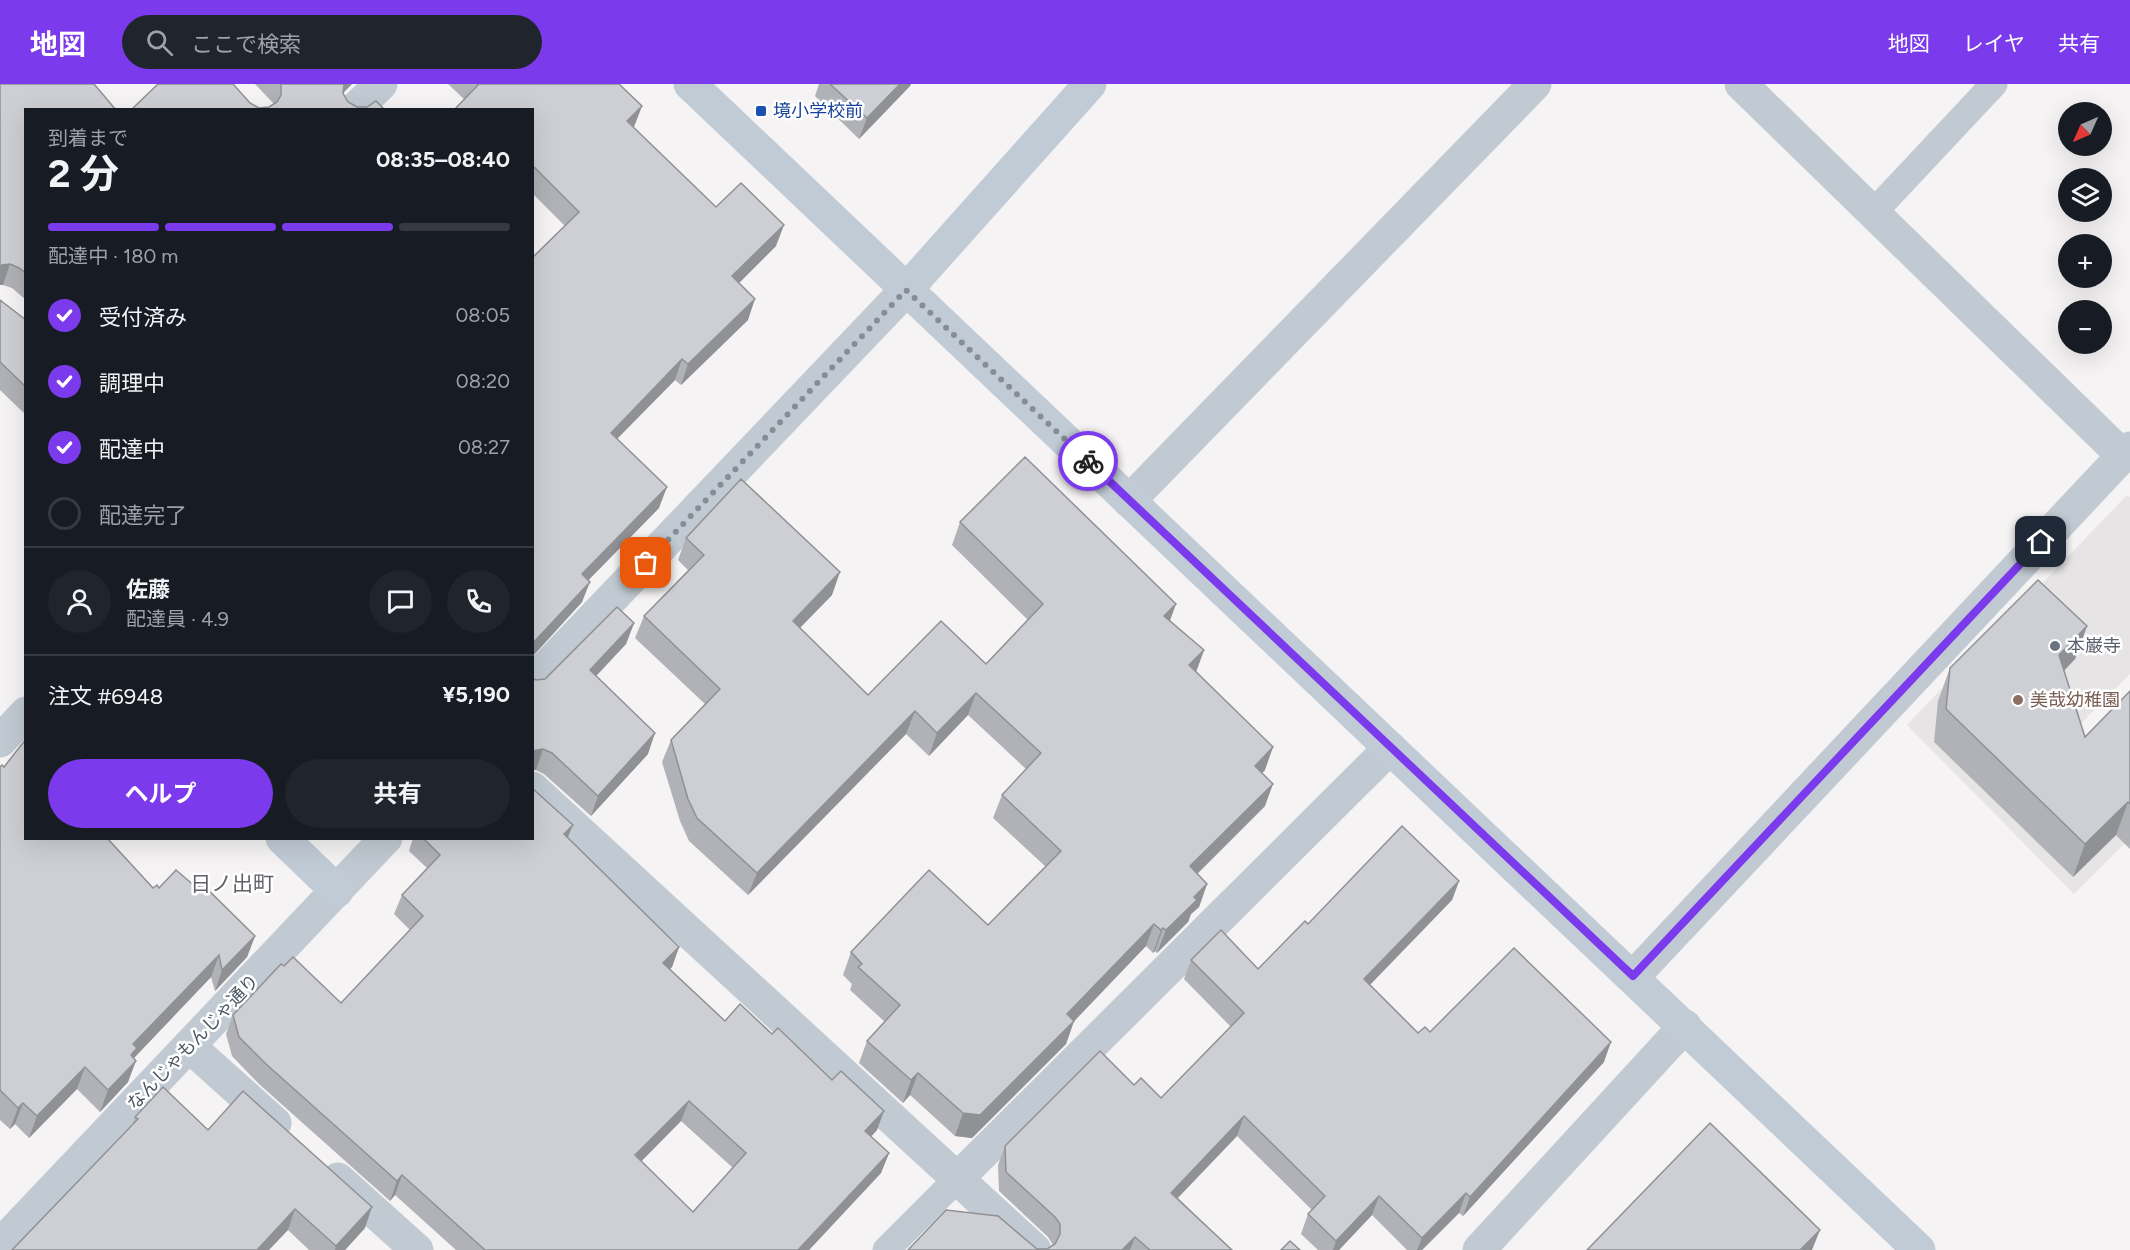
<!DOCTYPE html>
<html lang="ja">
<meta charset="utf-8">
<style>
body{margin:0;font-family:Figtree,"Noto Sans JP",sans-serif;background:#20242c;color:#f1f3f6;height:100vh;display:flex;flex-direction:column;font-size:22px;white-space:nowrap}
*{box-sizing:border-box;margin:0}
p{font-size:20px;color:#9ea1a6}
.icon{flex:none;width:33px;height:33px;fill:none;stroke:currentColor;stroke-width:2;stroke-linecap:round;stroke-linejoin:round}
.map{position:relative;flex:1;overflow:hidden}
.details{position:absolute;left:24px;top:24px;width:510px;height:732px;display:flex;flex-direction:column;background:#171b24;border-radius:0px;box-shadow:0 6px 24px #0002}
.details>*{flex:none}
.needle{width:39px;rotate:225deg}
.controls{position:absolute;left:2058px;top:18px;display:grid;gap:12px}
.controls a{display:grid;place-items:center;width:54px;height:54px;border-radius:50%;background:#171b24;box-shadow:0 6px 24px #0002;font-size:30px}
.pin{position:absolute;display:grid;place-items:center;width:51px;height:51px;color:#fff;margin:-26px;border-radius:12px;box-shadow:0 3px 9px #0006}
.courier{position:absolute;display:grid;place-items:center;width:60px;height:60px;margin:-30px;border:4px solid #7c3aed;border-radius:50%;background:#fff;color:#222;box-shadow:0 2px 8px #0007}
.headline em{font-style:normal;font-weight:700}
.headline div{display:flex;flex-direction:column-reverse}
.headline{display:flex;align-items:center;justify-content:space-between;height:102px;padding:0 24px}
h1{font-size:39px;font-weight:700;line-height:45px}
.bar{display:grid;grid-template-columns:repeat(4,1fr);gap:9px 6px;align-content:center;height:72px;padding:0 24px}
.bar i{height:8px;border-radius:4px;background:#363941}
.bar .current{background:#7c3aed}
.bar p{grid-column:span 4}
.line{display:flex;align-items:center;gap:15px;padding:0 24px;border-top:2px solid #363941}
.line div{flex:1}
.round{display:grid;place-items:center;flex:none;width:63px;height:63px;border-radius:32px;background:#20242c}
ol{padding:0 24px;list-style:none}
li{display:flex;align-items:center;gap:18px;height:66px}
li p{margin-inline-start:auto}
li .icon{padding:6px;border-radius:50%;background:#7c3aed;color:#fff;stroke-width:4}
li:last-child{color:#9ea1a6}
li i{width:33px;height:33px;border:3px solid #363941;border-radius:50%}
.primary-button{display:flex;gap:12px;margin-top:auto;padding:12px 24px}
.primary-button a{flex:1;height:69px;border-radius:36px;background:#7c3aed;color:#fff;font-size:24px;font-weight:700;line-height:69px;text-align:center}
.primary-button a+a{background:#20242c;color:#f1f3f6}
header{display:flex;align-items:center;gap:36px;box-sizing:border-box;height:84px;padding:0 30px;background:#7c3aed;color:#fff}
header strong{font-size:28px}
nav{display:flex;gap:33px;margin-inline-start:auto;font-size:21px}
.search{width:420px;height:54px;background:#20242c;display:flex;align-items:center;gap:15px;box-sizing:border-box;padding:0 21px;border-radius:33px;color:#9ea1a6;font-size:22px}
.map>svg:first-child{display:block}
.education{fill:#e6e4e5}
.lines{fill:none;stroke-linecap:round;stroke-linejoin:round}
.lane{stroke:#c1cad2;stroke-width:27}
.street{stroke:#c1cad2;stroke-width:33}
.secondary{stroke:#c1cbd6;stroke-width:33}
.wall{fill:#b0b2b7;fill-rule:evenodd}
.shaded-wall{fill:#909195}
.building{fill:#cdcfd5;stroke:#909195;stroke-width:1.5;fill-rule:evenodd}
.done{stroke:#868d94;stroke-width:6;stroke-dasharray:0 10.8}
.route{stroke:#7c3aed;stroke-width:8}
.transit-dot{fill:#1a4fb4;stroke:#fff;stroke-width:2}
.worship-dot{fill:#6b7280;stroke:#fff;stroke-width:2}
.education-dot{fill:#8d6e63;stroke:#fff;stroke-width:2}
.labels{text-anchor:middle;stroke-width:5;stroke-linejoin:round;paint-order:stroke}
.transit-label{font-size:18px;fill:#164399;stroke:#fff;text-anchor:start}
.worship-label{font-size:18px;fill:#5b616d;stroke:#fff;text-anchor:start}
.education-label{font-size:18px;fill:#785e54;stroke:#fff;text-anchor:start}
.street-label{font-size:18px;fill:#4a5661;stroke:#fff}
.quarter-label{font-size:21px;fill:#5f6368;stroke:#fff}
</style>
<header>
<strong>地図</strong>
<div class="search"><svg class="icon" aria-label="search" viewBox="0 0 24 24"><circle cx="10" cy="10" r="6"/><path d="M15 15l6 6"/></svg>ここで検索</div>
<nav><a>地図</a><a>レイヤ</a><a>共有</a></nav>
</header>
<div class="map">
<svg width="2130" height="1166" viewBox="0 0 2130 1166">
<rect width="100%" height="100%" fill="#f5f3f3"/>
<polygon class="education" points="2127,411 2130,413 2130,590 2046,675 2127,757 2074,810 1907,641"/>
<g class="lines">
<g class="lane">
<polyline points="1873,129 1994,0"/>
<polyline points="886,1166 957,1095"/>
</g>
<g class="street">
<polyline points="1741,0 2122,371"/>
<polyline points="354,26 381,0"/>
<polyline points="1129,417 1535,0"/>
<polyline points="532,598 906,206"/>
<polyline points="0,657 26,629"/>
<polyline points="532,704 1035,1166"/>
<polyline points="1633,893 2130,364"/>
<polyline points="189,962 275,1039"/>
<polyline points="338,1095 417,1166"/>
<polyline points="957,1095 1390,664"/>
<polyline points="0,1161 386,754"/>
<polyline points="1479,1166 1685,942"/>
</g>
<g class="secondary">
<polyline points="690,0 1919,1166"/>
<polyline points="906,206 1090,0"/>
<polyline points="282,754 337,807"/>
</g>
</g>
<g class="wall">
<polygon points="0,0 26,26 26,216 12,204 3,201"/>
<polygon points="255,0 352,0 343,9 348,18 357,23 385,26 131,26 250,19 259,24 269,23 274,20"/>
<polygon points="448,0 619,0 642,22 633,44 716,123 776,162 739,199 748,236 681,301 675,296 617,355 659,424 588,496 582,518 532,573 532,174 565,142 532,109 532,26 464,15"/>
<polygon points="819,0 911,0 910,2 859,55 815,12"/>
<polygon points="0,216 26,236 26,331 0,306"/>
<polygon points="960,438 1170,536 1204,566 1196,588 1265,686 1262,689 1265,722 1197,790 1207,800 1199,823 1191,830 1188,838 1157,869 1155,867 1153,869 1146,862 1074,937 1066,960 972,1054 955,1052 910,1011 903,1019 859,979 867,957 885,938 850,906 852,900 843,891 851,868 988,841 1046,783 993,734 1002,711 1026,685 968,631 929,672 906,650 748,811 689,757 680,737 662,678 671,656 705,620 635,554 644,532 688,486 678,476 686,454 832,511 800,544 868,611 986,580 1028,536 952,461"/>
<polygon points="634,539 626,560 596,592 648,670 591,732 544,690 536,686 536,596 545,595"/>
<polygon points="2087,542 2075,575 2064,587 2085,653 2130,607 2130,765 2116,751 2073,793 1934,658 1938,617 1950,584"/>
<polygon points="0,683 4,683 108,756 153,804 197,804 199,797 255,852 247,873 215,907 211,893 134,974 128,998 100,1028 77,1005 29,1054 15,1040 10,1045 0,1036"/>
<path d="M568,753L679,863L672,883L670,885L725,937L772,950L877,1046L871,1053L889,1069L881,1089L809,1166H456L395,1111L390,1117L259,1000L232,972L226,950L233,931L284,882L341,919L410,846L394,830L402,811L427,784L409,767L413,754H532ZM681,1037L733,1084L693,1128L641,1077Z"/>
<polygon points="1459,797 1452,816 1370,901 1418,949 1430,948 1604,978 1463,1132 1459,1129 1422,1166 1407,1166 1372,1131 1339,1166 1318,1166 1301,1150 1308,1130 1312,1126 1237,1052 1178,1114 1232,1166 908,1166 1047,1165 1053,1161 1048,1153 999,1107 998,1081 1005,1062 1134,1001 1161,1014 1231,943 1184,895 1191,876 1258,885 1308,840"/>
<polygon points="135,1033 208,1046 365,1144 345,1166 309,1166 288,1146 132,1042"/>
</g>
<g class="shaded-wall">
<polygon points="344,0 352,0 341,11"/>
<polygon points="900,0 911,0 910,2 859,55 867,34"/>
<polygon points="642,22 634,43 619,58 627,37"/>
<polygon points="784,141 776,162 725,213 732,192"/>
<polygon points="10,180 3,201 0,201 0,182 2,181"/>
<polygon points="755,215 748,236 681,301 688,280"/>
<polygon points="682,275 675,296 603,369 611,349"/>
<polygon points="667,403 659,424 574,511 582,490"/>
<polygon points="840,488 832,511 784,560 793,537"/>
<polygon points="590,498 582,518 532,573 532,560"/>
<polygon points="1176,520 1168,542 1164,532"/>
<polygon points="634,539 626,560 582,607 590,586"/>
<polygon points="2087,542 2075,575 2047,604 2059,571"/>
<polygon points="1204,566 1196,588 1189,581"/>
<polygon points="976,609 968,631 929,672 937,649"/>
<polygon points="915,627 906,650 748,811 757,789"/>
<polygon points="655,649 648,670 591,732 598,712"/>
<polygon points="1273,663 1265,686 1247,705 1255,682"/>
<polygon points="543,665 536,686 532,686 532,667"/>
<polygon points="1273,700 1265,722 1182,805 1190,782"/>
<polygon points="2128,718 2116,751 2073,793 2085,760"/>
<polygon points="573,741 565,760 564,750"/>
<polygon points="1459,797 1452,816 1357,914 1364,895"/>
<polygon points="1207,800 1199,823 1191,830 1188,838 1157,869 1166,846 1194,813"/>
<polygon points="1154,840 1146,862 1059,953 1067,930"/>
<polygon points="1163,844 1155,867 1153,869 1161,846"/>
<polygon points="255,852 247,873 215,907 222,886"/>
<polygon points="679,863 672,883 656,899 663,879"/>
<polygon points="219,871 211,893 134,974 130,983 136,977 128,998 100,1028 108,1006 133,960"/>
<polygon points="1074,937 1066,960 972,1054 955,1052 963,1029"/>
<polygon points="1611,958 1604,978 1463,1132 1470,1113"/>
<polygon points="85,983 77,1005 29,1054 37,1032"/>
<polygon points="918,989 910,1011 903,1019 911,996"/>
<polygon points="689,1017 681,1037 628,1091 635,1071"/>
<polygon points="23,1019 15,1040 10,1045 18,1024"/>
<polygon points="884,1027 877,1046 857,1067 865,1047"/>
<polygon points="1244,1032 1237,1052 1164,1128 1171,1109"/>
<polygon points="889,1069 881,1089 809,1166 798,1166"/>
<polygon points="402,1091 395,1111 390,1117 397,1097"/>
<polygon points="1466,1109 1459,1129 1422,1166 1417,1166 1422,1154"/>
<polygon points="1379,1112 1372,1131 1339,1166 1333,1166 1336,1157"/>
<polygon points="372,1123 365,1144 345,1166 335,1166 336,1162"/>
<polygon points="295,1125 288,1146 269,1166 257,1166"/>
<polygon points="1820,1146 1812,1166 1800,1166"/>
<polygon points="1135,1153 1130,1166 1122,1166"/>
</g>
<g class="building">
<polygon points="0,0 94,0 116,26 26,26 26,189 19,184 10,180 2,181 0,182"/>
<polygon points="158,0 233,0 250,19 259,24 269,23 277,18 281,11 281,0 344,0 343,9 348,18 357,23 367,23 376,17 385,26 131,26"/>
<polygon points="477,0 619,0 642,22 627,37 716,123 741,99 784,141 732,192 755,215 688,280 682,275 611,349 667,403 582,490 590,498 532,560 532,174 579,128 532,81 532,26 454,26 478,1"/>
<polygon points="830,0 900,0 867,34"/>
<polygon points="0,216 26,236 26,303 0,278"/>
<polygon points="1025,373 1176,520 1164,532 1204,566 1189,581 1273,663 1255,682 1273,700 1190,782 1207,800 1194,813 1197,816 1166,846 1163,844 1161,846 1154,840 1067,930 1074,937 980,1031 963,1029 918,989 911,996 867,957 900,921 858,883 862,880 851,868 929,786 988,841 1061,767 1002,711 1041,669 976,609 937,649 915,627 757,789 697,734 688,715 671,656 720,605 644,532 704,471 686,454 741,395 840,488 793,537 868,611 941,537 986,580 1043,520 960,438"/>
<polygon points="2038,496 2087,542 2059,571 2085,653 2130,607 2130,720 2128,718 2085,760 1946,625 1950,584"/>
<polygon points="617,523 634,539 590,586 655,649 598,712 552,669 543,665 532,667 532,594 536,596 545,595"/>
<polygon points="26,655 26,754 107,754 153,804 157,801 159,804 176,786 197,804 200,801 199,797 255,852 222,886 219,871 133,960 137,964 131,971 136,977 108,1006 85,983 37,1032 23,1019 18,1024 0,1006 0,683 2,681 4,683"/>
<path d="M532,704L573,741L564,750L679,863L663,879L725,937L740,920L772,950L778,944L832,996L841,987L884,1027L865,1047L889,1069L798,1166H485L402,1091L397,1097L266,980L239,953L233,931L281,880L284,882L293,873L341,919L423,832L402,811L440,771L423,754H532ZM689,1017L746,1069L693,1128L635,1071Z"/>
<polygon points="1402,742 1459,797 1364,895 1418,949 1425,943 1430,948 1514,864 1611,958 1470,1113 1466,1109 1422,1154 1379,1112 1336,1157 1308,1130 1325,1112 1244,1032 1171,1109 1232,1166 1150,1166 1135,1153 1122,1166 908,1166 946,1126 998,1132 1037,1165 1047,1165 1055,1160 1060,1150 1060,1140 1055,1133 1006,1088 1005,1062 1100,967 1134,1001 1141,994 1161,1014 1244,929 1191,876 1221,846 1258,885 1305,837 1308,840"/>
<polygon points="163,1003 208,1046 243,1007 372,1123 336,1162 295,1125 257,1166 12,1166 138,1035 135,1033"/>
<polygon points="1710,1039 1820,1146 1800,1166 1587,1166"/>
<polygon points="1290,1157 1300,1166 1281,1166"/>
</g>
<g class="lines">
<polyline class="done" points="646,479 906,206 1088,377"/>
<polyline class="route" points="1088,377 1633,892 2041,458"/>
</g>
<rect class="transit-dot" x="755" y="21" width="12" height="12" rx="3"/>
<circle class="worship-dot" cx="2055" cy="562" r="6"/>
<circle class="education-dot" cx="2018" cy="616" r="6"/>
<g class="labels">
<g class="transit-label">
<text x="773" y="33">境小学校前</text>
</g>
<g class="worship-label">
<text x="2067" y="568">本巌寺</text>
</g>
<g class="education-label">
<text x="2030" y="622">美哉幼稚園</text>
</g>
<g class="street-label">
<text transform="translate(193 958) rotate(-46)" y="6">なんじゃもんじゃ通り</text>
</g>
<g class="quarter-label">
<text x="232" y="807">日ノ出町</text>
</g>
</g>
</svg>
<div class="controls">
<a><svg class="needle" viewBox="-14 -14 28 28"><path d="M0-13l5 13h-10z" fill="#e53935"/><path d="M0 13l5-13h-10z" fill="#9ea1a6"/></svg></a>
<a><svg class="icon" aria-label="layers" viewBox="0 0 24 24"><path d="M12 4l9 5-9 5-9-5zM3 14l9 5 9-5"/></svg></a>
<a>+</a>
<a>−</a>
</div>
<div class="pin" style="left:646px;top:479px;background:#ea580c"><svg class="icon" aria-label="bag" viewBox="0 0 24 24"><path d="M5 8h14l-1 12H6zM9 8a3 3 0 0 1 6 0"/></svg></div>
<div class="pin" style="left:2041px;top:458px;background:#1f2937"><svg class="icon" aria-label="home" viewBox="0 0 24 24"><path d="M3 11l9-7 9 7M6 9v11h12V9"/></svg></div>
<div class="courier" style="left:1088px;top:377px"><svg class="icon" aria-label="bike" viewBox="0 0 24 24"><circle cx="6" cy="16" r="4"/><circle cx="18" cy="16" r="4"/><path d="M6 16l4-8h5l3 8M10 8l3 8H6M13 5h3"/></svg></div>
<section class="details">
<div class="headline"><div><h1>2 分</h1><p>到着まで</p></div><em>08:35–08:40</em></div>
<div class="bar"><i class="current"></i><i class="current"></i><i class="current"></i><i></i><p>配達中 · 180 m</p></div>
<ol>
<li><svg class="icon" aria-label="check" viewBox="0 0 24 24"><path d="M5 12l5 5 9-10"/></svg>受付済み<p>08:05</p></li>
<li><svg class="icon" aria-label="check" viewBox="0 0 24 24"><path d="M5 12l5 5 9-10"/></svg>調理中<p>08:20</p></li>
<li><svg class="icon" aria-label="check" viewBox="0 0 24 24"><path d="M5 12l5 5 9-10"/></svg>配達中<p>08:27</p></li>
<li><i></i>配達完了</li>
</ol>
<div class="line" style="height:108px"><a class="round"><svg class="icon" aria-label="person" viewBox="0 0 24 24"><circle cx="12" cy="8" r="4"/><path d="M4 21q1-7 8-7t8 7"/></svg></a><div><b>佐藤</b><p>配達員 · 4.9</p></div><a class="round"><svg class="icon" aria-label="chat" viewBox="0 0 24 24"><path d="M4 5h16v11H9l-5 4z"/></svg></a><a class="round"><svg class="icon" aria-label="phone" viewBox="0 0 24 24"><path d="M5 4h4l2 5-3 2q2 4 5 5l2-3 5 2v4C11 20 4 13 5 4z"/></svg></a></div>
<div class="line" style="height:78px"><div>注文 #6948</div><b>¥5,190</b></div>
<div class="primary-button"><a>ヘルプ</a><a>共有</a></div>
</section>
</div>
